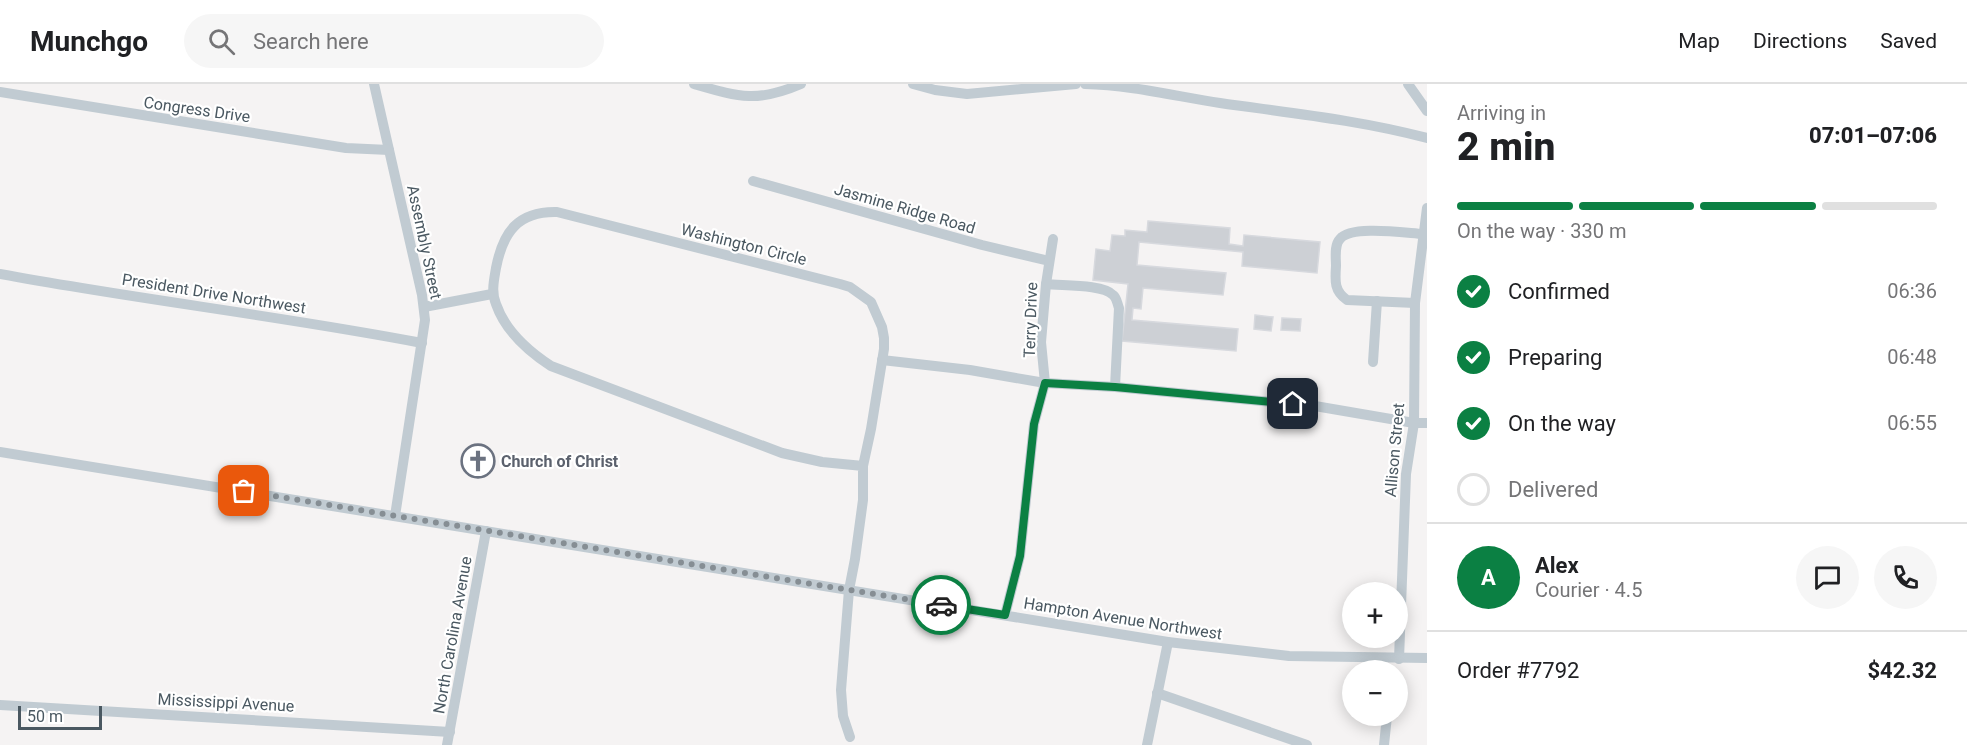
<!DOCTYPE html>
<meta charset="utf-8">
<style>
body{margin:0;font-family:Roboto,sans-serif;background:#f6f6f6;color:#202124;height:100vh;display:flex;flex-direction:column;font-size:22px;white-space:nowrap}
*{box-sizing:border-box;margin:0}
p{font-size:20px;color:#757577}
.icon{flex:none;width:33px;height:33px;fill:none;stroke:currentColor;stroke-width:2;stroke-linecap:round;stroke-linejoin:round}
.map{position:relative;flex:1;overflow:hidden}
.sheet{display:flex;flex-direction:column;background:#fff;width:540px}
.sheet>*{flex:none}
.tools{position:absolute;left:1342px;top:498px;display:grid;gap:12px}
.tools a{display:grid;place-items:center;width:66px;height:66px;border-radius:50%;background:#fff;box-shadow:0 3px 15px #0003;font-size:30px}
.scale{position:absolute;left:18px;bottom:15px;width:84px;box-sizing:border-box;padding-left:6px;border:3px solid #4a5861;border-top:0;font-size:16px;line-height:21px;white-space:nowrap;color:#4a5861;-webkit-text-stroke:4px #fff;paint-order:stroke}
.pin{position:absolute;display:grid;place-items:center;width:51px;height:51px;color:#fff;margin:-26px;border-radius:12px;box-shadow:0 3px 9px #0006}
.courier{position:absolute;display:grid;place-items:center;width:60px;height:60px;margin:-30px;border:4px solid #0b8043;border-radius:50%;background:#fff;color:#222;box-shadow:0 2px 8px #0007}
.head em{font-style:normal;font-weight:800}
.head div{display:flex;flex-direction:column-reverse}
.head{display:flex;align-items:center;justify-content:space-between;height:102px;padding:0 30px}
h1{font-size:39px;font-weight:800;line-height:45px}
.bar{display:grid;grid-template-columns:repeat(4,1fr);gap:9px 6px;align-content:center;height:72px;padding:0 30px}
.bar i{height:8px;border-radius:4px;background:#e0e0e0}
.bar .current{background:#0b8043}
.bar p{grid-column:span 4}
.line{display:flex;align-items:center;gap:15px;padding:0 30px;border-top:2px solid #e0e0e0}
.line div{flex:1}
.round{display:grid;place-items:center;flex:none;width:63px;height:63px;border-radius:32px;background:#f6f6f6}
ol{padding:0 30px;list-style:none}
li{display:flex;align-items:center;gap:18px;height:66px}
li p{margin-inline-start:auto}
li .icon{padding:6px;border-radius:50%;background:#0b8043;color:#fff;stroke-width:4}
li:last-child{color:#757577}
li i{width:33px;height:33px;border:3px solid #e0e0e0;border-radius:50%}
header{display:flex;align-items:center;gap:36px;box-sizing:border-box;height:84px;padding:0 30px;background:#fff;border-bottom:2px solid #e0e0e0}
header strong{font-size:28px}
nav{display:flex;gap:33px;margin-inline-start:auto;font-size:21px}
.search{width:420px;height:54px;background:#f6f6f6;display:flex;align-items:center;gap:15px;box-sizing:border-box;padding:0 21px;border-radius:33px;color:#757577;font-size:22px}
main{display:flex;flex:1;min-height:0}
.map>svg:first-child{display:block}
.building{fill:#cdd0d5;stroke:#d7d9de;stroke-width:1.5}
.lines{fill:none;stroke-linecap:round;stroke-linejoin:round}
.minor{stroke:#c1cbd2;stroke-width:10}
.done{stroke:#868e94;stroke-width:6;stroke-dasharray:0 10.8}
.route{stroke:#0b8043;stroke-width:8}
.labels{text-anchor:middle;stroke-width:4.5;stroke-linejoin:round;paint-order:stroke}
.street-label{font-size:16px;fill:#4a5861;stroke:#fff}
.worship-label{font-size:16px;font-weight:bold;fill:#5b616d;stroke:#fff;text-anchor:start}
</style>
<header>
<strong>Munchgo</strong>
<div class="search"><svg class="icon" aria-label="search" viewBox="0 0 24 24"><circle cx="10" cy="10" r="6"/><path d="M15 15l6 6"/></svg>Search here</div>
<nav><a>Map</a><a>Directions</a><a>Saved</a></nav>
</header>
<main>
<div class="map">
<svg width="1427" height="661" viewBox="0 0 1427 661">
<rect width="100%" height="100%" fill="#f5f3f3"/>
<g class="building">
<polygon points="1148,137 1230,144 1229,160 1243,162 1244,151 1320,158 1317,189 1242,182 1243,168 1139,158 1137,181 1226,189 1223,211 1143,204 1141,225 1133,224 1132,236 1238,245 1236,267 1122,257 1128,200 1093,196 1096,165 1110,167 1112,151 1125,152 1125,146 1147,148"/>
<polygon points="1255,231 1273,233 1271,247 1254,245"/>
<polygon points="1282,234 1301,235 1300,247 1281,246"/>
</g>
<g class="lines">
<g class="minor">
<polyline points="374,0 422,211 425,236 395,432"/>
<path d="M694,0C739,13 757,19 801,0"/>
<polyline points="913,0 935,6 967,10 1076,0"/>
<path d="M1085,0C1130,1 1175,12 1220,19C1290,29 1359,36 1427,54"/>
<polyline points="1408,0 1427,27"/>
<polyline points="0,8 346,64 389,66"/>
<polyline points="753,97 982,161 1049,177"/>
<path d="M0,190C140,216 282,232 422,259"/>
<path d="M1046,200C1061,202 1103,200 1113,211C1117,214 1117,219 1119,224L1115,303"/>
<path d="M1415,219L1347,216C1334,207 1335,197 1336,182C1336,174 1334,161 1340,155C1351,141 1405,149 1423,150"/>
<polyline points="424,223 492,210"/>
<polyline points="882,276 970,286 1045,299 1115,303 1315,322 1414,339 1427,339"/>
<polyline points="1373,278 1377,217"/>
<polyline points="0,368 1168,558 1289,572 1427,574"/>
<polyline points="1005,531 1020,472 1034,340 1045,299 1041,258 1046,200 1053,155"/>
<polyline points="1399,575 1406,390 1414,339 1415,219 1427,124"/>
<polyline points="1157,609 1307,661"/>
<polyline points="0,621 450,648"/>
<path d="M850,653L843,632L841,606L849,506L855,475L863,416V382L871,345L884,265V254L882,243L871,218L850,203L840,200L557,128C518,127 503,148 496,184C494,196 491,208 496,220C505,246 528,267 551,282L782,369L822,378L863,382"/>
<polyline points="447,661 486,447"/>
<polyline points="1147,661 1168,558"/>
<polyline points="1384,661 1387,632"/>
</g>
</g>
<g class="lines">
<polyline class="done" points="244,407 941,521"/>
<polyline class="route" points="941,521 1005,531 1020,472 1034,340 1045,299 1115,303 1293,320"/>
</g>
<defs>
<g id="church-ring" transform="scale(1.725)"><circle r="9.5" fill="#fff" stroke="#6b7280" stroke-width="1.5"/><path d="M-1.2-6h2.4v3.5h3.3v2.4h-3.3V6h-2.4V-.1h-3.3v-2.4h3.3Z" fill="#6b7280"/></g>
</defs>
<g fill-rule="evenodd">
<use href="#church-ring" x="478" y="377"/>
</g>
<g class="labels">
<g class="street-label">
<text transform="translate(197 25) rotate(8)" y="6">Congress Drive</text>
<text transform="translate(905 124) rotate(16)" y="6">Jasmine Ridge Road</text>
<text transform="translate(425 158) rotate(78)" y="6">Assembly Street</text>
<text transform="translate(744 160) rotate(14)" y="6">Washington Circle</text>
<text transform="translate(214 209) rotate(9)" y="6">President Drive Northwest</text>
<text transform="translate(1030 236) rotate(-88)" y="6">Terry Drive</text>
<text transform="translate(1394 366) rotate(-85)" y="6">Allison Street</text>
<text transform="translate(1123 534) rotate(9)" y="6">Hampton Avenue Northwest</text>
<text transform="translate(452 551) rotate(-80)" y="6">North Carolina Avenue</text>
<text transform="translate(226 618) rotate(3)" y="6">Mississippi Avenue</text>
</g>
<g class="worship-label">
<text x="501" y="383">Church of Christ</text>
</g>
</g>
</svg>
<div class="tools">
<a>+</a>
<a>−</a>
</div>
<div class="scale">50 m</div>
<div class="pin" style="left:244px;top:407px;background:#ea580c"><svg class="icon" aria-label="bag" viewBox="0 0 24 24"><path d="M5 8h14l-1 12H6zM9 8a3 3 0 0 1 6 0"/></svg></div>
<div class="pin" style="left:1293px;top:320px;background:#1f2937"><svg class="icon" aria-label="home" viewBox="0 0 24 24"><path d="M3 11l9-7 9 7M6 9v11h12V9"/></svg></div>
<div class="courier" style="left:941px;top:521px"><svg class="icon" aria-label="car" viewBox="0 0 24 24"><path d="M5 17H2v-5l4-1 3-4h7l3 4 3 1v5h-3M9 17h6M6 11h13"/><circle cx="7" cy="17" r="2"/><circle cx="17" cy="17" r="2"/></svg></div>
</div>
<section class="sheet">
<div class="head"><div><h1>2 min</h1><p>Arriving in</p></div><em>07:01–07:06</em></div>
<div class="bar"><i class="current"></i><i class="current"></i><i class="current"></i><i></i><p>On the way · 330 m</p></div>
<ol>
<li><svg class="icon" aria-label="check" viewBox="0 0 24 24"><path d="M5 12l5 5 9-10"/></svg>Confirmed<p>06:36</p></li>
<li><svg class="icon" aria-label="check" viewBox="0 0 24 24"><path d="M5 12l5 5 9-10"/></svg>Preparing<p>06:48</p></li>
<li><svg class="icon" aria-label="check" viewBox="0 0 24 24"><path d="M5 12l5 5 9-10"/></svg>On the way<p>06:55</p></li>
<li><i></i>Delivered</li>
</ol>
<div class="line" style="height:108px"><b class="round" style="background:#0b8043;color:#fff">A</b><div><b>Alex</b><p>Courier · 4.5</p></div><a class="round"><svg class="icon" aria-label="chat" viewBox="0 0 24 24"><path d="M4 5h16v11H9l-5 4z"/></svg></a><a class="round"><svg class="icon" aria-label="phone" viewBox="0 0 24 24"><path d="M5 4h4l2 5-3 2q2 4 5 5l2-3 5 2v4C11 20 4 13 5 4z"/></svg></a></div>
<div class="line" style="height:78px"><div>Order #7792</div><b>$42.32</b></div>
</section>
</main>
